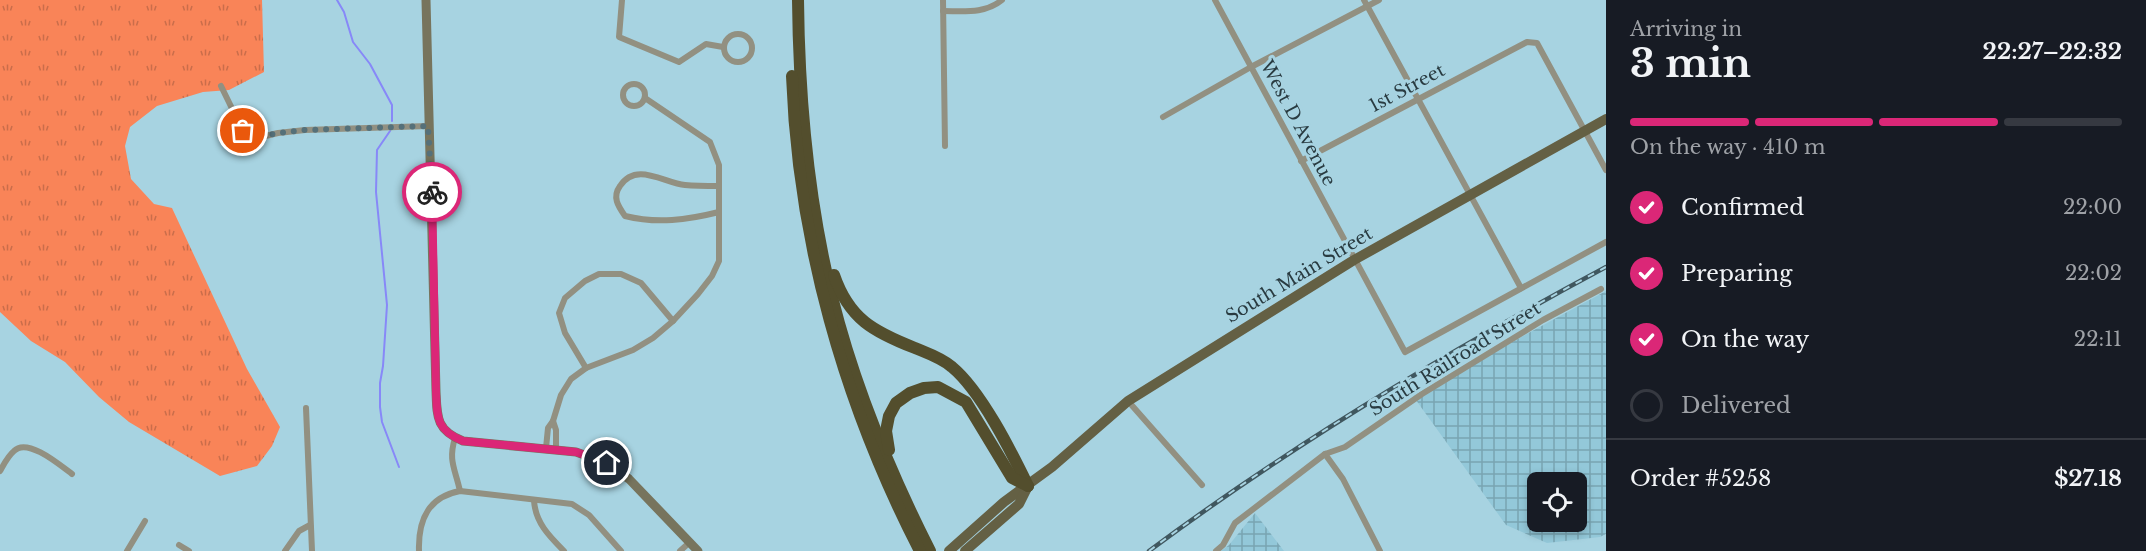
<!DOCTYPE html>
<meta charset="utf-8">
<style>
body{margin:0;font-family:"Libre Baskerville",serif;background:#20242c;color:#f1f3f6;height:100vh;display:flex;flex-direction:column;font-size:22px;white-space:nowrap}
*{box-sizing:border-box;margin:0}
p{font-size:20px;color:#9ea1a6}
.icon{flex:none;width:33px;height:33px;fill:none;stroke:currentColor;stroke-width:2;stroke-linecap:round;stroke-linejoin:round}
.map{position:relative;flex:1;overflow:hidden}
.drawer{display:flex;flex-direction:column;background:#171b24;width:540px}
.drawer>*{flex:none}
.buttons{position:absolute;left:1527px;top:472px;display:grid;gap:12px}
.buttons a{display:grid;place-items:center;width:60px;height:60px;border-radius:9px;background:#171b24;box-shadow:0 3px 9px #0003;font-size:30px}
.pin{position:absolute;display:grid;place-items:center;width:51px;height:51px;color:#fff;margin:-26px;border:3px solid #fff;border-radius:50%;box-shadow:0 2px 6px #0007}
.courier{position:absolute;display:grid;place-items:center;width:60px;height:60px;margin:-30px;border:4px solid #db2777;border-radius:50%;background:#fff;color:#222;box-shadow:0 2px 8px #0007}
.head em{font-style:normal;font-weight:700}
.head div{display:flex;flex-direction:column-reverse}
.head{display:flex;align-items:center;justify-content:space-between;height:102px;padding:0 24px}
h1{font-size:39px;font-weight:700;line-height:45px}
.bar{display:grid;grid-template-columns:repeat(4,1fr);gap:9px 6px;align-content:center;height:72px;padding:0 24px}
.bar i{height:8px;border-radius:4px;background:#363941}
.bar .active{background:#db2777}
.bar p{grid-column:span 4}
.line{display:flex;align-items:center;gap:15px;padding:0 24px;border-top:2px solid #363941}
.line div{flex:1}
ol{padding:0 24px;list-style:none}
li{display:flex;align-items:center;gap:18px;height:66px}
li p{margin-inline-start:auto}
li .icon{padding:6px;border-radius:50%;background:#db2777;color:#fff;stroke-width:4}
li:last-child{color:#9ea1a6}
li i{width:33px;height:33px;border:3px solid #363941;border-radius:50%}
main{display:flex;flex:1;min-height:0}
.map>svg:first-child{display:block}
.industrial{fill:url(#industrial-grid);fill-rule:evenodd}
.grass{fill:url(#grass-tufts)}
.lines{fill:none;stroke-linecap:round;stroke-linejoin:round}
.stream{stroke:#8788f8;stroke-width:2}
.street{stroke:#929081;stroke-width:6}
.secondary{stroke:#77745d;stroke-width:9}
.primary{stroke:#646044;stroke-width:10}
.highway{stroke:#534e2d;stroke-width:12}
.rail-casing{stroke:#40575f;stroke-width:4.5}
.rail{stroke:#a7d3e1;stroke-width:2;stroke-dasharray:7;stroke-linecap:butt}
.done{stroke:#557079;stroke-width:6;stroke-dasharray:0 10.8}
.route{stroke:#db2777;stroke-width:8}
.labels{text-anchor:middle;stroke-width:6;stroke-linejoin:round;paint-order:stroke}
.street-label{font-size:18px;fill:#293b41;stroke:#a7d3e1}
</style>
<main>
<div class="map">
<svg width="1606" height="551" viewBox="0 0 1606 551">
<defs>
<pattern id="industrial-grid" width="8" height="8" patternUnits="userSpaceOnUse" patternTransform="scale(1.5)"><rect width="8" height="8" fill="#93c8d9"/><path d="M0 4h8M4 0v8" fill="none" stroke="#78a4b2"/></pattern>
<pattern id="grass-tufts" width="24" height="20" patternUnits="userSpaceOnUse" patternTransform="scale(1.5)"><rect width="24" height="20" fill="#f98458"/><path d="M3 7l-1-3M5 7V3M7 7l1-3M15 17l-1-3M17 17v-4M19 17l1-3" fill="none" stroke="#ca6d4a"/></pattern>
</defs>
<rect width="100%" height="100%" fill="#a7d3e1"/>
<g class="industrial">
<path d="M1606,291V534L1600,537L1547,543L1506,525L1413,396ZM1538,483H1576V522H1538Z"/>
<polygon points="1255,513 1284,551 1221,551 1229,545"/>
</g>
<polygon class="grass" points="0,0 262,0 264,72 229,90 203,92 157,106 130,127 125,146 131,179 154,204 172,208 247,369 280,427 272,446 257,466 220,476 129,422 99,397 65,362 31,341 0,312"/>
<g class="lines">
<g class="stream">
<polyline points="337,0 344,12 353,42 370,64 392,105 392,121"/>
<polyline points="390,131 377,150 376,192 387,305 383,366 380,383 380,407 382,422 399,467"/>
</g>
<g class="street">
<polyline points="622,0 619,37 679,62 706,44 723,47"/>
<polyline points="943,0 945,146"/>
<polyline points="1215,0 1405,352 1606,242"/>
<polyline points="1364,0 1521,288"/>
<path d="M943,11C964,11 985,14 1002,0"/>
<circle cx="738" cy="48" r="14"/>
<circle cx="634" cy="95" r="11"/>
<polyline points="221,86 243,131 249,137 257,138 278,133 305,130 428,126"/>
<polyline points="1163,117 1251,67 1379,0"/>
<polyline points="1301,161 1527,42 1537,43 1606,170"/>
<path d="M719,212C687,220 657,224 625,216C618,206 612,197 620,186C636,161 664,183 685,185C696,186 708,186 719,186"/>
<polyline points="586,368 565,333 559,313 565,298 585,281 599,274 621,274 641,283 673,321"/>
<polyline points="1128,401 1202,485"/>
<polyline points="306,408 312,551"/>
<polyline points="553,421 556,430 556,449"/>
<path d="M455,438C448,461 455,468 460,491"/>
<polyline points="546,448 548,428 553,421 561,395 571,379 586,368 633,350 653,338 673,321 698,294 712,276 719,261 719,165 710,142 645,98"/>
<polyline points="1325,454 1343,479 1380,551"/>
<path d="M0,471C4,464 8,456 14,451C27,437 60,465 72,474"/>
<path d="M534,500C535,522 549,536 564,551"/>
<polyline points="179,545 189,551"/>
<polyline points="127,551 145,521"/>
<polyline points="285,551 299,531 310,525"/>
<path d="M419,551C418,520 428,497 460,491L572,504L589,515L621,551"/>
<polyline points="680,551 690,542"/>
<polyline points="1216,551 1223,545 1235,523 1325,454 1345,447 1422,394 1543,320 1601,289"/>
</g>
<path class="secondary" d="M426,0L436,391C437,417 436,430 463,441L576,452L607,463L629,479L698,551"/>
<g class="primary">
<polyline points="949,551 1004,502 1052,467 1128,401 1354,260 1606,119"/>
<polyline points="965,551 1019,504 1028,486"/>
</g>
<g class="highway">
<path d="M798,0C799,100 808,200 832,297C854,385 889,470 930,551"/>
<path d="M792,76C798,241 844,404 920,551"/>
<path d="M834,275C849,319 874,332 915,348C927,353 942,358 952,367C981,391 1011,451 1028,486"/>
<polyline points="889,450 886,431 889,416 896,403 910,393 924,388 938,387 966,402 1012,478 1028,486"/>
</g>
<g class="rail-casing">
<path id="rail" d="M1149,551C1293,444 1447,352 1606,267"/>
</g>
<use href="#rail" class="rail"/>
</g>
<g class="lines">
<polyline class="done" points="243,131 249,137 257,138 278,133 305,130 428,126 432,192"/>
<path class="route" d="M432,192L436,391C437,417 436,430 463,441L576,452L607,463"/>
</g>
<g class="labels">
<g class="street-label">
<text transform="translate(1407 88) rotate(-28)" y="6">1st Street</text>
<text transform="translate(1298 123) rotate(62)" y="6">West D Avenue</text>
<text transform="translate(1299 275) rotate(-31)" y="6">South Main Street</text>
<text transform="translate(1455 359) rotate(-32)" y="6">South Railroad Street</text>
</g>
</g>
</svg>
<div class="buttons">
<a><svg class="icon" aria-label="locate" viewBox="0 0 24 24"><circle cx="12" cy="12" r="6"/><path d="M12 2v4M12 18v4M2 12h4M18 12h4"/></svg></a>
</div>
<div class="pin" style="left:243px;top:131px;background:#ea580c"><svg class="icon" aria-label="bag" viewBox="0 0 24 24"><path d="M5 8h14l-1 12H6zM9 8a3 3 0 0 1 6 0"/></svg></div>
<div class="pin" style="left:607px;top:463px;background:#1f2937"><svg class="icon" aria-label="home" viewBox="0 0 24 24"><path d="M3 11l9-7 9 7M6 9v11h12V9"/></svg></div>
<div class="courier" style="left:432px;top:192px"><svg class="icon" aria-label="bike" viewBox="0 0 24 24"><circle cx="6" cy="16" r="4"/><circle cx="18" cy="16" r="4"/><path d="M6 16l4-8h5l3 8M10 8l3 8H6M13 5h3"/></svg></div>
</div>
<section class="drawer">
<div class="head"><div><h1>3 min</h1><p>Arriving in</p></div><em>22:27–22:32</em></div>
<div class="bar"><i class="active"></i><i class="active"></i><i class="active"></i><i></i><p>On the way · 410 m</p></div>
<ol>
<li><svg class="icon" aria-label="check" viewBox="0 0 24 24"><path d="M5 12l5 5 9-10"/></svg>Confirmed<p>22:00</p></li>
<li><svg class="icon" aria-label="check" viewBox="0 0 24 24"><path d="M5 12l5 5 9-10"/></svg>Preparing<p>22:02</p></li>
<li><svg class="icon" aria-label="check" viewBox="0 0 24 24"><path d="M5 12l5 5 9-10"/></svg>On the way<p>22:11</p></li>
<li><i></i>Delivered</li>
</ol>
<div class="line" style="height:78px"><div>Order #5258</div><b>$27.18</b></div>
</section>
</main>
